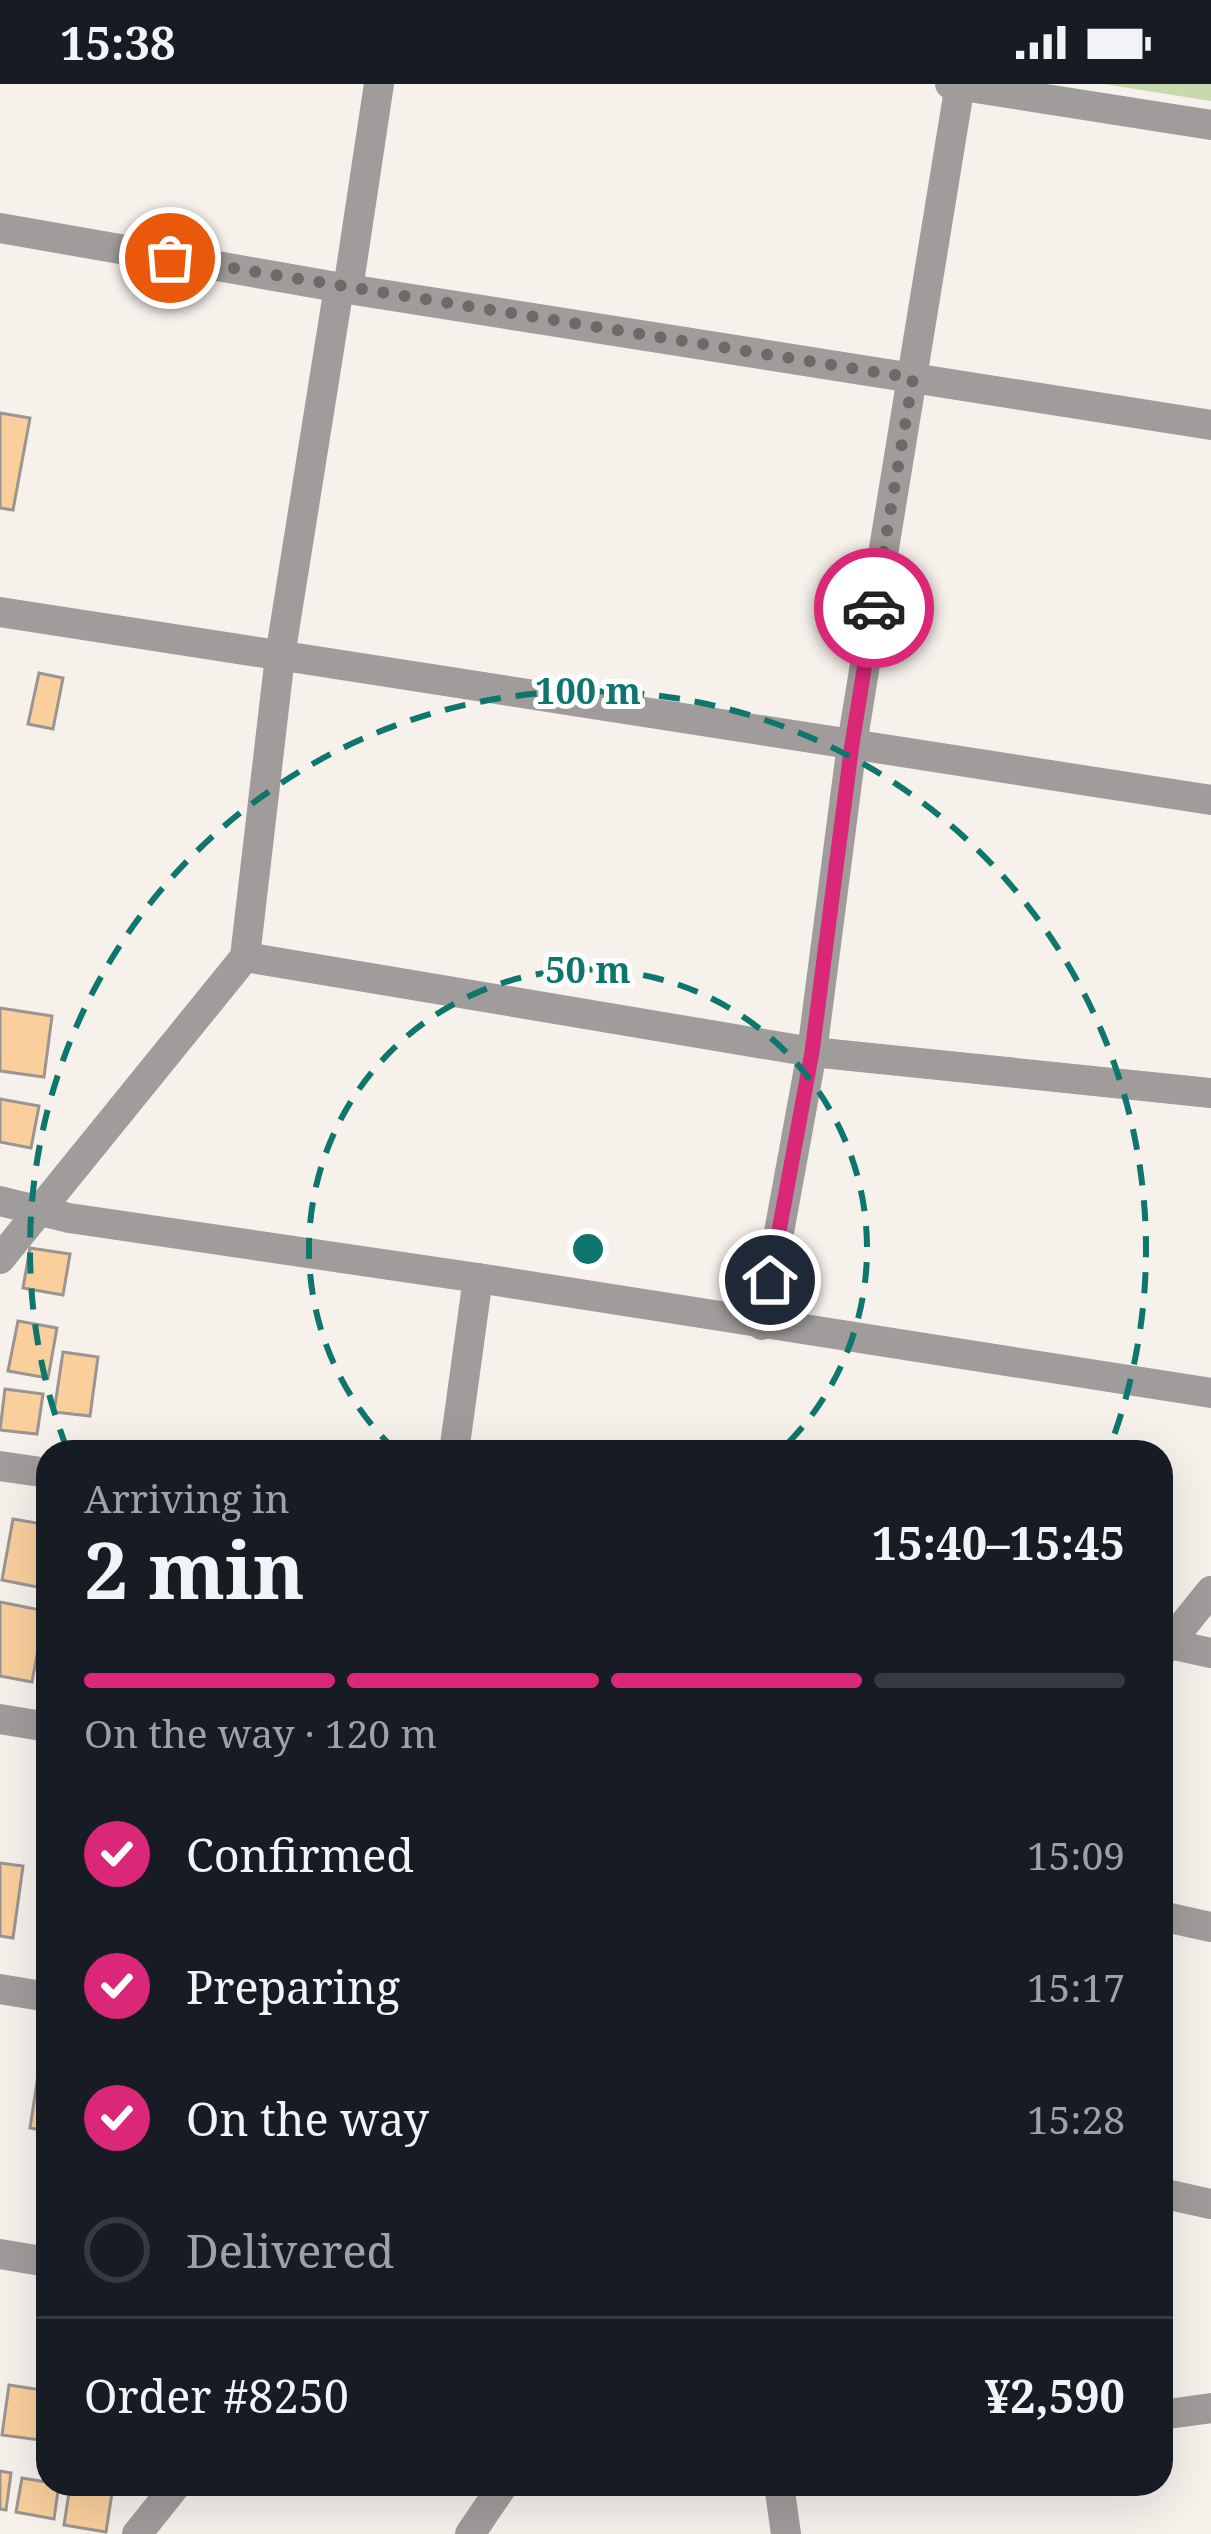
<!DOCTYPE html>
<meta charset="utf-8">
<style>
body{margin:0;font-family:"Noto Serif",serif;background:#242831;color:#f1f3f6;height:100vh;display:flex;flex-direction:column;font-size:45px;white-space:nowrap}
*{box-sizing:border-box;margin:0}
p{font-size:39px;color:#9ea1a6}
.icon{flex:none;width:66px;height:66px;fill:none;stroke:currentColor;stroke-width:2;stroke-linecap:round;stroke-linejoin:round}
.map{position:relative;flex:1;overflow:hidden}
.drawer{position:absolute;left:36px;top:1356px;width:1137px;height:1056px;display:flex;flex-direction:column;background:#171b24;border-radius:36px;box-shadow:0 12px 48px #0002}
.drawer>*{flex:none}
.pin{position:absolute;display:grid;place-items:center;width:102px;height:102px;color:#fff;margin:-51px;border:6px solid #fff;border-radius:50%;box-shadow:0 3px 12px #0007}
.courier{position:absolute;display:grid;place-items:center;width:120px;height:120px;margin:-60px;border:9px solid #db2777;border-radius:50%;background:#fff;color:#222;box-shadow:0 3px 15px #0007}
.headline em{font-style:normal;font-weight:700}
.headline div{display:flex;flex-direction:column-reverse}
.headline{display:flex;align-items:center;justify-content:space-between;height:204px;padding:0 48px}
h1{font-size:78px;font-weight:700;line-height:90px}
.bar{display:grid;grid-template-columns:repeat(4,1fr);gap:18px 12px;align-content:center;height:144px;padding:0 48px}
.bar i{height:15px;border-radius:9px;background:#363941}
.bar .active{background:#db2777}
.bar p{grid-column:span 4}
.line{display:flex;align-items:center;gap:30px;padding:0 48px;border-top:3px solid #363941}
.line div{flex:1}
ol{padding:0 48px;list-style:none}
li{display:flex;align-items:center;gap:36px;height:132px}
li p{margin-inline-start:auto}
li .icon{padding:12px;border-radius:50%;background:#db2777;color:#fff;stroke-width:4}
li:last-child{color:#9ea1a6}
li i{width:66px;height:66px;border:6px solid #363941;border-radius:50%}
.status{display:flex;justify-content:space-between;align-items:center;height:84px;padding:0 60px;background:#171b24;direction:ltr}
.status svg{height:33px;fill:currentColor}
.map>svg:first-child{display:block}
.green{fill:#c8d8af}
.building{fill:#facf9c;stroke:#9a9590;stroke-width:3}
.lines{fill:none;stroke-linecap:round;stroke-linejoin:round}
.minor{stroke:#9f9c9b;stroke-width:30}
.done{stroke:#6c6966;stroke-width:12;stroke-dasharray:0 21.6}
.route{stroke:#db2777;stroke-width:15}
.ring{fill:none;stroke:#0f766e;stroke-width:6;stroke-dasharray:21 15}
.centre{fill:#0f766e;stroke:#fff;stroke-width:6}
.ring-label{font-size:36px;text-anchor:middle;font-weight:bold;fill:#0f766e;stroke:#fff;stroke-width:10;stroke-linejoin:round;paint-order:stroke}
</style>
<div class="status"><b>15:38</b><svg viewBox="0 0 49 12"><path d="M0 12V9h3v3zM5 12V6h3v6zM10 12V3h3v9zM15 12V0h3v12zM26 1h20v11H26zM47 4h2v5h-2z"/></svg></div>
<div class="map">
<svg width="1211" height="2450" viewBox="0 0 1211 2450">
<rect width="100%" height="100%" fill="#f6f1eb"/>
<polygon class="green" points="1104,0 1211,0 1211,17"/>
<g class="building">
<polygon points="0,329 30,334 13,426 0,424"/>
<polygon points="39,589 63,594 53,645 28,640"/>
<polygon points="0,924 52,932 44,993 0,987"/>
<polygon points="0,1015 39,1022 31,1064 0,1058"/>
<polygon points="30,1164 70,1170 63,1211 23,1204"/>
<polygon points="18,1237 57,1244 48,1294 8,1287"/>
<polygon points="63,1268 98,1273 90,1332 54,1328"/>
<polygon points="5,1305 43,1310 37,1350 0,1346"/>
<polygon points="13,1435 48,1441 37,1503 2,1496"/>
<polygon points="0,1518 45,1527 32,1598 0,1592"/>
<polygon points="0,1779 23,1782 13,1854 0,1852"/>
<polygon points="45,1946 48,1946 48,2047 30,2044"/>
<polygon points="9,2301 48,2307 48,2357 2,2351"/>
<polygon points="0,2387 11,2389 6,2426 0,2425"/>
<polygon points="22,2394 59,2400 54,2435 16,2428"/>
<polygon points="70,2402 112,2409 106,2448 64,2441"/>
</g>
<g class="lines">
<g class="minor">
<polyline points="950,0 1211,41"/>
<polyline points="0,144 348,205 1211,341"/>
<polyline points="348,205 379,0"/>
<polyline points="0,528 1211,716"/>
<polyline points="245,873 280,572 339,203"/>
<polyline points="0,1117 69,1134 478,1194 454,1368"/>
<polyline points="0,1175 245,873 812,968 1211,1009"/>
<polyline points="478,1194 1211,1309"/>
<polyline points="762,1241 812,968 852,660 960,0"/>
<polyline points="0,1382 48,1389"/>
<polyline points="1161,1558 1211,1569"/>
<polyline points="1161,1569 1211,1507"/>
<polyline points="0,1635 48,1643"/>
<polyline points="1161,1832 1211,1843"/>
<polyline points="0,1905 48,1913"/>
<polyline points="1161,2109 1211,2120"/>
<polyline points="0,2170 48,2178"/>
<polyline points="1161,2331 1211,2324"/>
<polyline points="779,2400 786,2450"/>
<polyline points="137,2450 177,2400"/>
<polyline points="470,2450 504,2400"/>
</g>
</g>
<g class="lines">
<polyline class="done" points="170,174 913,294 874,524"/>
<polyline class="route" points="770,1196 812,968 852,660 874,524"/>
</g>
<g class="ring">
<path d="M396 1367A279 279 0 1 1 780 1367"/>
<path d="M67 1365A558 558 0 1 1 1109 1365"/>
</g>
<circle cx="588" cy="1165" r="18" class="centre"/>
<g class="ring-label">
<text x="588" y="620">100 m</text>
<text x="588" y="899">50 m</text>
</g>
</svg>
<div class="pin" style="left:170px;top:174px;background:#ea580c"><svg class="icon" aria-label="bag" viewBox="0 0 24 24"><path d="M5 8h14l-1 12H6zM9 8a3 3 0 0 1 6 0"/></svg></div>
<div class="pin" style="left:770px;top:1196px;background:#1f2937"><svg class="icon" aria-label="home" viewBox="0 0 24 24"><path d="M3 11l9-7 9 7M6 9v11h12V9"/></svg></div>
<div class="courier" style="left:874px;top:524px"><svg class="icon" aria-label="car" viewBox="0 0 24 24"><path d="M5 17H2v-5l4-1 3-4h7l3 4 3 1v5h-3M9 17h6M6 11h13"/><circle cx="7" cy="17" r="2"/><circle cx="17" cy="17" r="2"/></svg></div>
<section class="drawer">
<div class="headline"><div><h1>2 min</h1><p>Arriving in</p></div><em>15:40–15:45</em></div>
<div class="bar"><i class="active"></i><i class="active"></i><i class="active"></i><i></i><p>On the way · 120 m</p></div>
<ol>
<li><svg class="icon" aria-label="check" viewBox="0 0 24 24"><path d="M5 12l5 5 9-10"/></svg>Confirmed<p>15:09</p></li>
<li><svg class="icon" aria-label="check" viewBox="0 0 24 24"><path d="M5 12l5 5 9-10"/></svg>Preparing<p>15:17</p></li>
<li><svg class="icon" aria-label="check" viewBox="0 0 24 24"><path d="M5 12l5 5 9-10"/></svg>On the way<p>15:28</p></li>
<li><i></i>Delivered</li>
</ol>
<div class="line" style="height:156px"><div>Order #8250</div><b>¥2,590</b></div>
</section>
</div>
